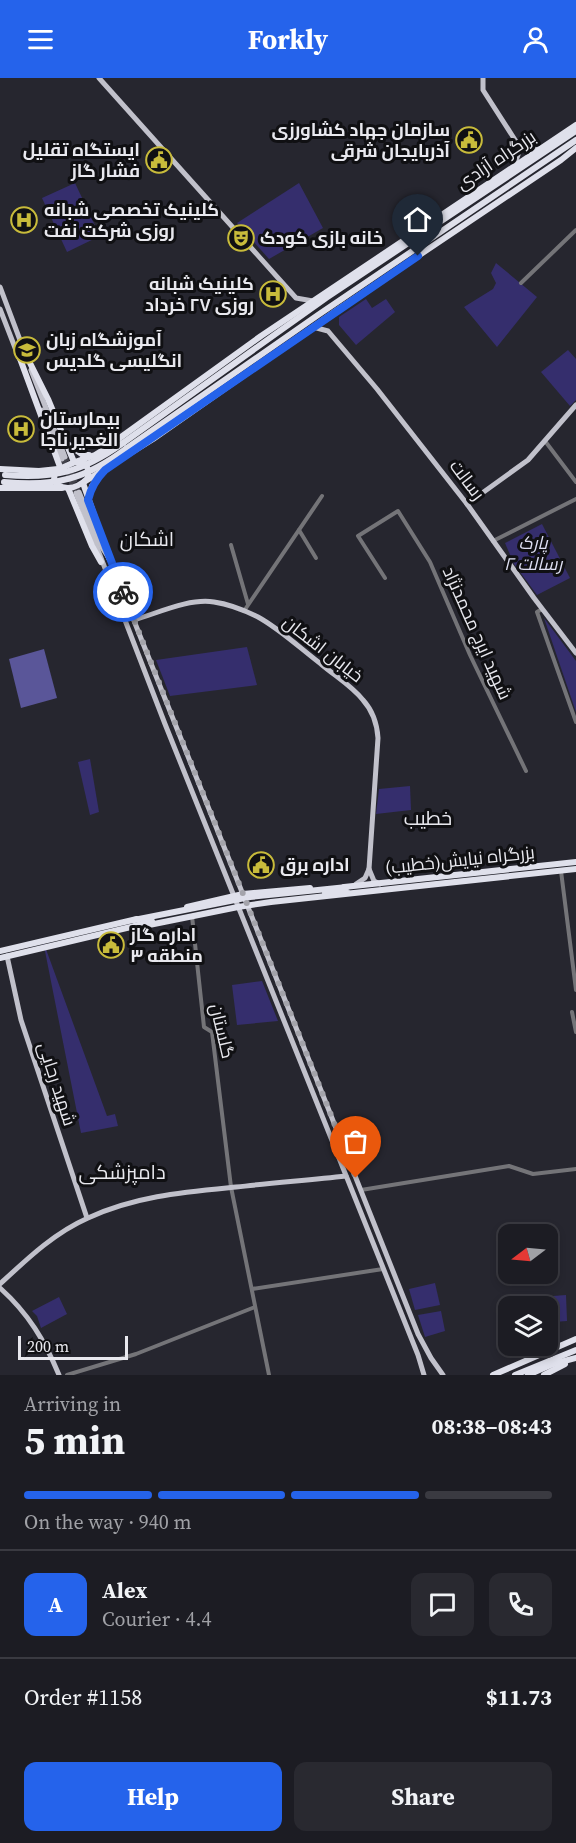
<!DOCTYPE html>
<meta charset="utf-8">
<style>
body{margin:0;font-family:"Source Serif 4",Cairo,serif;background:#292930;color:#f1f3f6;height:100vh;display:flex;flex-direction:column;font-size:22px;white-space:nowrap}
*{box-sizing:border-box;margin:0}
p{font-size:20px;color:#a0a1a6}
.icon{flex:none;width:33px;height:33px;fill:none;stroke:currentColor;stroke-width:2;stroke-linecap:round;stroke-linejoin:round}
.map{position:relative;height:1297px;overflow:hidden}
.panel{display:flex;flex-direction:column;background:#1c1c23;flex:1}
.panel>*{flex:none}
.needle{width:39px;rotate:254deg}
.controls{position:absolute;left:498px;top:1146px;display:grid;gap:12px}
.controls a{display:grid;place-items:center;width:60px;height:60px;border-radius:12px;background:#1c1c23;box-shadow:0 3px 9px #0003,0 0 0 2px #3a3a41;font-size:30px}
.scale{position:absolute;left:18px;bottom:15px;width:110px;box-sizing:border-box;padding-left:6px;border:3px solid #e8e8ee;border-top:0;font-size:16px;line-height:21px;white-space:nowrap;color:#e8e8ee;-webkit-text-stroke:4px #101013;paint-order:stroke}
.pin{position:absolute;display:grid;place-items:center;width:51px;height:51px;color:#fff;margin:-62px -26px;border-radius:50% 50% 50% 0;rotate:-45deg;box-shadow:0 0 6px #0007}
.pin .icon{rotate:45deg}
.courier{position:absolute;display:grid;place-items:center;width:60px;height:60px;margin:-30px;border:4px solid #2563eb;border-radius:50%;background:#fff;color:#222;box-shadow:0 2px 8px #0007}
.overview em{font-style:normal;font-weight:700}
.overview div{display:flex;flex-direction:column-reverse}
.overview{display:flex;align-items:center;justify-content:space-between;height:102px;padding:0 24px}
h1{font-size:39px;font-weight:700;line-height:45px}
.bar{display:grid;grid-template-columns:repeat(4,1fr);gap:9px 6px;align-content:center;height:72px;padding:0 24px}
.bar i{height:8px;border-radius:4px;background:#3a3a41}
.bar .selected{background:#2563eb}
.bar p{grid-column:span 4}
.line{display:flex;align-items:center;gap:15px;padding:0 24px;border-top:2px solid #3a3a41}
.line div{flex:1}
.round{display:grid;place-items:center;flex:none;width:63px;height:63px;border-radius:12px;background:#292930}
.action{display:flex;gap:12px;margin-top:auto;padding:12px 24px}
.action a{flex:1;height:69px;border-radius:12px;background:#2563eb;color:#fff;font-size:24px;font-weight:700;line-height:69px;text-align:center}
.action a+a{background:#292930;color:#f1f3f6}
header{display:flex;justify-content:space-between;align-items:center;height:78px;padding:0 24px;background:#2563eb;color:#fff;font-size:27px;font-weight:700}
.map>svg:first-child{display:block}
.green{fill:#352e6d}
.forest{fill:#5a5699}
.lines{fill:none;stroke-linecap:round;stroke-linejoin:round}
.major-tunnel{stroke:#43434c;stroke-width:5;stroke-dasharray:5 2.5;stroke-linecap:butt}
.minor{stroke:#747478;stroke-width:4}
.major{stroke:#c1c1cb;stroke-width:5}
.highway{stroke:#dfe0eb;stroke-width:6}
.highway-bridge{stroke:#dfe0eb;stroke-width:6}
.done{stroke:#a4a4ab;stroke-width:6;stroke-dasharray:0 10.8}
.route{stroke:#2563eb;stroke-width:8}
.labels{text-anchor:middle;stroke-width:6;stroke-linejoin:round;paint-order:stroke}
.poi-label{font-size:18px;font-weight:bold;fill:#e8e8ee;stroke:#101013;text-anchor:start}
.street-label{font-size:18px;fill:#e8e8ee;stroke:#101013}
.park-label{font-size:18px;font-style:italic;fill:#dedff3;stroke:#101013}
.neighbourhood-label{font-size:20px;fill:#e8e8ee;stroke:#101013}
</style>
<header><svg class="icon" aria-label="menu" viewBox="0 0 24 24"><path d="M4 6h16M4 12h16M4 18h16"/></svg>Forkly<svg class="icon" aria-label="person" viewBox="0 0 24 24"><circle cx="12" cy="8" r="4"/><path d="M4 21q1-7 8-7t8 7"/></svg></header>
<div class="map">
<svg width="576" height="1297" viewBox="0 0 576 1297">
<rect width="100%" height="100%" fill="#26262f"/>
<g class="green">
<polygon points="75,105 100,158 67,174 42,120"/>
<polygon points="299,105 323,150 269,181 237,145"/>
<polygon points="496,185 537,219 497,269 464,229 493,211 496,205 491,195"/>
<polygon points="366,221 372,230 386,221 395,234 356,267 339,247 339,239"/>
<polygon points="568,272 576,281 576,322 570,328 541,294"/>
<polygon points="542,446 570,500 537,517 514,486 505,465"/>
<polygon points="544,540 576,583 576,634"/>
<polygon points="247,569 257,607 170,618 156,582"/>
<polygon points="90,681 99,734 90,737 78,684"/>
<polygon points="410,708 411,732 376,736 379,711"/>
<polygon points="43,863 107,1038 115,1036 118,1048 81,1055"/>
<polygon points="262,903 278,943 237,947 232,907"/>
<polygon points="435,1205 440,1227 415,1232 409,1211"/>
<polygon points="566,1217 567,1243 554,1244 553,1218"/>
<polygon points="59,1219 67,1236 41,1250 37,1238 32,1233"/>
<polygon points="441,1233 445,1253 425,1259 418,1237"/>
</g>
<polygon class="forest" points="44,571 57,620 21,630 9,581"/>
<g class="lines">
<g class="major-tunnel">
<polyline points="65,379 79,414"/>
<polyline points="62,381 75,413"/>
</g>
<g class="minor">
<polyline points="521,205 576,152"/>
<polyline points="545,363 576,404"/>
<polyline points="299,452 316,480"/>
<polyline points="493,463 576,421"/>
<polyline points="231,467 248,526"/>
<polyline points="385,500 358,458 398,433 430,484 470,577 526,693"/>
<polyline points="542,531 537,534 576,644"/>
<polyline points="244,533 322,418"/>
<polyline points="561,793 576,912"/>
<polyline points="192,838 204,949 212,954 231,1109 269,1297"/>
<polyline points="572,934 576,954"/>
<polyline points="361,1112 509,1088 533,1096 576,1091"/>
<polyline points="252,1211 383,1191"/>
<polyline points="67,1297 136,1276 255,1229"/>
</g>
<g class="major">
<polyline points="99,0 296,220 313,223"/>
<polyline points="483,0 483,12 517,65 526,72 539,71"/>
<polyline points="514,88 518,77 518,67"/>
<polyline points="0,209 26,278"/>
<polyline points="0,231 19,280"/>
<polyline points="313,249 328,253 377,311 467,426 534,520 576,575"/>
<polyline points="31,292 65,379"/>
<polyline points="42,332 62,381"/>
<polyline points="79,414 101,468 109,480 418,1256 431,1280 443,1297"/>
<polyline points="76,415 165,646 418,1277 424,1297"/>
<polyline points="467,426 528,382 576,327"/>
<path d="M134,542C158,535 189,520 214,524C228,526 246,533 258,539C280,551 301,571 321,586C335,598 352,608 363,622C373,633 377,645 378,660L369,791L365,800L356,806"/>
<polyline points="369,791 374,803 380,806"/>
<polyline points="7,878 21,942 87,1140"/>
<path d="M0,1206C27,1181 54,1155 88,1140C135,1118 185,1114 236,1109C272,1105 309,1102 346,1098"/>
<path d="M0,1210C28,1235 45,1263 59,1297"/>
</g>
<g class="highway">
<polyline points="25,275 48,321 74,384"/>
<polyline points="19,278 60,389"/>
<polyline points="123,365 326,220 576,53"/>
<polyline points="69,367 83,377 89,377"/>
<polyline points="127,370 318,237 576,62"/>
<polyline points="75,384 95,377 103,372 261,258 576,47"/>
<path d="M75,384L85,386L88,391V400C79,409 68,413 57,407L54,402L55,393Z"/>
<polyline points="0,391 39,393 58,391"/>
<polyline points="84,404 153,361 336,233 561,82 576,70"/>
<polyline points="83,405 109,480"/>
<polyline points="0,410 62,410"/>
<polyline points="68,410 92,468 101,484"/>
<polyline points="89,419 92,408 101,396"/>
<polyline points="344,809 576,784"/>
<polyline points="187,829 243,816 310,810"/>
<polyline points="0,873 137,841"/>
<polyline points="0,880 135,848 149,847 238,829 271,824 576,791"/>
<polyline points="493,1297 576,1261"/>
<polyline points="515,1297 576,1272"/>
<polyline points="528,1297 553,1286 576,1280"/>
<polyline points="544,1297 565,1286"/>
</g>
<g class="highway-bridge">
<path d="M5,397C55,401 82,394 123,365"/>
<path d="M4,404C56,409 86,401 127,370"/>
<polyline points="325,815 348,815"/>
<polyline points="134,842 250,819 347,809"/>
<polyline points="135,848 152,843"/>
</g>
</g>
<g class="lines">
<polyline class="done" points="123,514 356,1100"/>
<path class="route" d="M123,514L88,422C91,409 96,401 105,392L418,178"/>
</g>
<defs>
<g id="civic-ring" transform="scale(1.35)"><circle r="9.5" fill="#101013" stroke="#c8bb3b" stroke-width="1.5"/><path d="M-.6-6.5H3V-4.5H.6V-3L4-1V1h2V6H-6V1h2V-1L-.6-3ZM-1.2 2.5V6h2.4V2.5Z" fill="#c8bb3b"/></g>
<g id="hospital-ring" transform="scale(1.35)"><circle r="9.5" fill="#101013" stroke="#c8bb3b" stroke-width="1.5"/><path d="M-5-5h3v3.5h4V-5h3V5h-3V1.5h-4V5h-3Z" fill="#c8bb3b"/></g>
<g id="theatre-ring" transform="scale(1.35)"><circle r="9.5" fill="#101013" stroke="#c8bb3b" stroke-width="1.5"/><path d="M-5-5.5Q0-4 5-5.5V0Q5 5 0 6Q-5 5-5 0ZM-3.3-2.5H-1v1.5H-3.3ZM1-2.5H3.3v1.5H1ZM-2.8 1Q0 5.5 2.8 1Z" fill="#c8bb3b"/></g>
<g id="university-ring" transform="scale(1.35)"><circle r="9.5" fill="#101013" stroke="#c8bb3b" stroke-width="1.5"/><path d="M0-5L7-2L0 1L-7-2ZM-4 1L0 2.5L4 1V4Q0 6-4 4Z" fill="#c8bb3b"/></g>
</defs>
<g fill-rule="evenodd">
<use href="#civic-ring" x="469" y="62"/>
<use href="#civic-ring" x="159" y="82"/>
<use href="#hospital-ring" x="24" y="142"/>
<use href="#theatre-ring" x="241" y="160"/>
<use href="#hospital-ring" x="273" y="216"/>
<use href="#university-ring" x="27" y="272"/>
<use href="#hospital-ring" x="21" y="351"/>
<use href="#civic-ring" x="261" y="787"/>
<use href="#civic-ring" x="111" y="867"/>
</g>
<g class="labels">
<g class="poi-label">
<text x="450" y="58" text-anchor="end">سازمان جهاد کشاورزی<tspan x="450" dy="21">آذربایجان شرقی</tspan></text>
<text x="140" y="78" text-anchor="end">ایستگاه تقلیل<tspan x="140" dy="21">فشار گاز</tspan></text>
<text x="44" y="138">کلینیک تخصصی شبانه<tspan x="44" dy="21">روزی شرکت نفت</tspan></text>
<text x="260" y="166">خانه بازی کودک</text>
<text x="254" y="212" text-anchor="end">کلینیک شبانه<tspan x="254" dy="21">روزی ۲۷ خرداد</tspan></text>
<text x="46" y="268">آموزشگاه زبان<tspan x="46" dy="21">انگلیسی گلدیس</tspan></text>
<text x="40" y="347">بیمارستان<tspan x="40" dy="21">الغدیر ناجا</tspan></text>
<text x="280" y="793">اداره برق</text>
<text x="130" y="863">اداره گاز<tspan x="130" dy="21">منطقه ۳</tspan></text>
</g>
<g class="street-label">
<text transform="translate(496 82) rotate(-34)" y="6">بزرگراه آزادی</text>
<text transform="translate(467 402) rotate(53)" y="6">رسالت</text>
<text transform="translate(477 555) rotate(66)" y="6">شهید ایرج محمدنژاد</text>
<text transform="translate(323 571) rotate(38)" y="6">خیابان اشکان</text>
<text transform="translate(460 782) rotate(-6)" y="6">بزرگراه نیایش(خطیب)</text>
<text transform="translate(222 953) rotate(77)" y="6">گلستان</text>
<text transform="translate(57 1006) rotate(72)" y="6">شهید رجایی</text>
</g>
<g class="park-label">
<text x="533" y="471">پارک<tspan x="533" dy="21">رسالت ۲</tspan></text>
</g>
<g class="neighbourhood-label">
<text x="147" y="468">اشکان</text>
<text x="428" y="747">خطیب</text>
<text x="122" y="1101">دامپزشکی</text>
</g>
</g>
</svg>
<div class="controls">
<a><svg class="needle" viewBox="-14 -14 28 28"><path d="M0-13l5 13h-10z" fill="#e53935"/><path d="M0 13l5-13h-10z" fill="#a0a1a6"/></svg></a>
<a><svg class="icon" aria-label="layers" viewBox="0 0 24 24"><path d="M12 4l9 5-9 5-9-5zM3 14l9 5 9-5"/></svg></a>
</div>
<div class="scale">200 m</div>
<div class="pin" style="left:356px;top:1100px;background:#ea580c"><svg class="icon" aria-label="bag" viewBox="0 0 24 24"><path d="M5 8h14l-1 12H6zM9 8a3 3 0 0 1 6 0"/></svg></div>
<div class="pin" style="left:418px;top:178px;background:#1f2937"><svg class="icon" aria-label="home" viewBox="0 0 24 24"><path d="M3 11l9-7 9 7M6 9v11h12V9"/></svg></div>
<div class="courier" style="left:123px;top:514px"><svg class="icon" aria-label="bike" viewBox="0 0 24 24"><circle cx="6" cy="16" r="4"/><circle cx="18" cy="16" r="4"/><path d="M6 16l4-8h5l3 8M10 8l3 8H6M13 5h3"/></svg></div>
</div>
<section class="panel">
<div class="overview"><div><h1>5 min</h1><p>Arriving in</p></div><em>08:38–08:43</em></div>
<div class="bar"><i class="selected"></i><i class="selected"></i><i class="selected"></i><i></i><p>On the way · 940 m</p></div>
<div class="line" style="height:108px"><b class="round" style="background:#2563eb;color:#fff">A</b><div><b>Alex</b><p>Courier · 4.4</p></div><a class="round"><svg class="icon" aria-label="chat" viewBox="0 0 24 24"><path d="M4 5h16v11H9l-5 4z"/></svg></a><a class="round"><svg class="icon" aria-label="phone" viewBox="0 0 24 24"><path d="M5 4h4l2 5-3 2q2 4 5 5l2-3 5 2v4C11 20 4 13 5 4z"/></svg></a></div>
<div class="line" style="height:78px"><div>Order #1158</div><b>$11.73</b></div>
<div class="action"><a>Help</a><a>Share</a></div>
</section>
